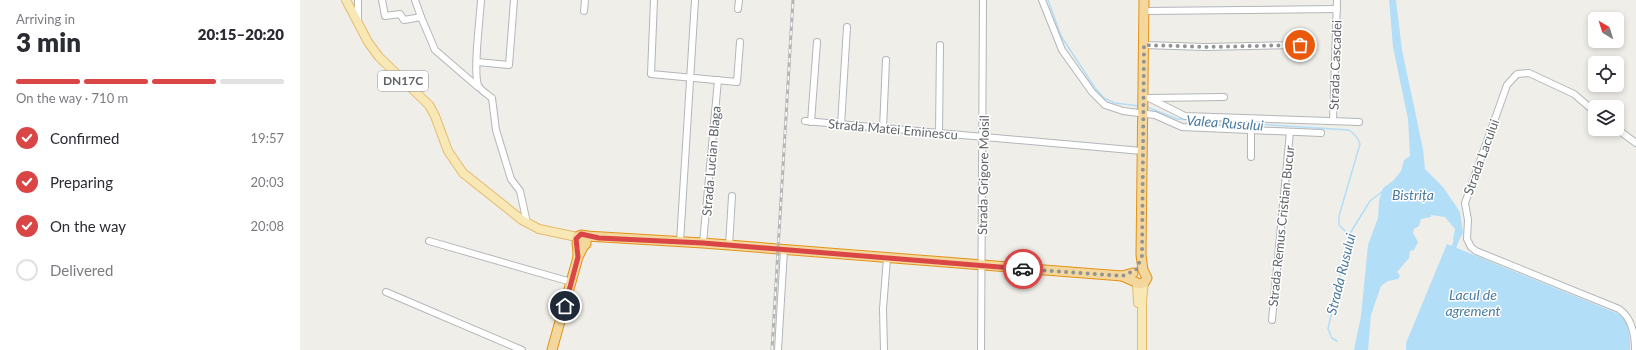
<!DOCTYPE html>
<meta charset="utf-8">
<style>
body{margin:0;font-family:Lato,sans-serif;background:#f7f7f7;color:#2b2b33;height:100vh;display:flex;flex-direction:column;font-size:15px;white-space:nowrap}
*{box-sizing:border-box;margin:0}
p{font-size:13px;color:#7c7c81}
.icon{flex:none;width:22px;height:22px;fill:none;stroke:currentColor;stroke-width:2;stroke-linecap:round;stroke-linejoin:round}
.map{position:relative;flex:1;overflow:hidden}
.side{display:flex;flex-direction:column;background:#fff;width:300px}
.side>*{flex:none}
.needle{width:26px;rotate:322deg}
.controls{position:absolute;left:1288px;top:12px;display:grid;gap:8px}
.controls a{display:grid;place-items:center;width:36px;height:36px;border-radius:6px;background:#fff;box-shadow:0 2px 6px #0003;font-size:20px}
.pin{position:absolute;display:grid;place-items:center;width:34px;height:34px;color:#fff;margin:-17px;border:2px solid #fff;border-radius:50%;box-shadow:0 1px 4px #0007}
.courier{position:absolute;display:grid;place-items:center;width:40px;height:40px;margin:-20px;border:3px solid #d94645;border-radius:50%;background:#fff;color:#222;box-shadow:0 1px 5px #0007}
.summary em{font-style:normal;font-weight:800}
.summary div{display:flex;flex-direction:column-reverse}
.summary{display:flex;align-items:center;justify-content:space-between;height:68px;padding:0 16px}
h1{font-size:26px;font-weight:800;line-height:30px}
.bar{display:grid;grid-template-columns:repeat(4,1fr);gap:6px 4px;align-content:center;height:48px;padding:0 16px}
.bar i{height:5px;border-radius:3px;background:#e1e1e2}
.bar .current{background:#d94645}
.bar p{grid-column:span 4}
ol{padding:0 16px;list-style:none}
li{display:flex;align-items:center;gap:12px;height:44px}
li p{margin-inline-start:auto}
li .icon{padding:4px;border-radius:50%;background:#d94645;color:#fff;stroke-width:4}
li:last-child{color:#7c7c81}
li i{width:22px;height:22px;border:2px solid #e1e1e2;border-radius:50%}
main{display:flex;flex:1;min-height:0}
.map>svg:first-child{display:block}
.water{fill:#b2def7}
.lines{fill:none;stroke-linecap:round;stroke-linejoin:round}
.stream{stroke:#b2def7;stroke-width:1.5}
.canal{stroke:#b2def7;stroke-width:5}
.minor-casing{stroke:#b3b6b9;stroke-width:8}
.major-casing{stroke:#e5ba6d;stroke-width:10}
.highway-casing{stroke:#e29317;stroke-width:11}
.minor{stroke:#fff;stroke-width:6}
.major{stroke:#f8e8b6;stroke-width:8}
.highway{stroke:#f3d79d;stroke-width:9}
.rail-casing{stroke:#b4b5b5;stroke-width:3}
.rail{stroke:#fff;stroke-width:1.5;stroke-dasharray:4.5;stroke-linecap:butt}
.done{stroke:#929494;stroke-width:4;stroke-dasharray:0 7.2}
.route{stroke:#d94645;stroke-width:5}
.labels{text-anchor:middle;stroke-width:3;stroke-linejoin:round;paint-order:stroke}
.shield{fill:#fff;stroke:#909295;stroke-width:1}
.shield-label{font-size:12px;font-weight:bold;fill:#606467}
.street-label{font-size:13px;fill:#606467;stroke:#fff}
.water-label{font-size:14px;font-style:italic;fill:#4b7ba1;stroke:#fff}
</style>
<main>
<section class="side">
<div class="summary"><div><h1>3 min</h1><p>Arriving in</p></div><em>20:15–20:20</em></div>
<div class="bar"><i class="current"></i><i class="current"></i><i class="current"></i><i></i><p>On the way · 710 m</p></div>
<ol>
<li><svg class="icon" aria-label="check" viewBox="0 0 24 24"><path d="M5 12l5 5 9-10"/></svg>Confirmed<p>19:57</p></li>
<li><svg class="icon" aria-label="check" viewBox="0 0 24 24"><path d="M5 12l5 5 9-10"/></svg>Preparing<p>20:03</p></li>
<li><svg class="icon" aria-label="check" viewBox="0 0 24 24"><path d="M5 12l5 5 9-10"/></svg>On the way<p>20:08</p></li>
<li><i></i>Delivered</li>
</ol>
</section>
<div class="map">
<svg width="1336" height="350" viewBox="0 0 1336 350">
<rect width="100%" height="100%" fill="#f0eee9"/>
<g class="water">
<polygon points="1089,0 1096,0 1102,50 1123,149 1125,169 1143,187 1160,212 1163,233 1158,242 1153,240 1155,229 1145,217 1131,215 1131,217 1121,219 1119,226 1114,229 1113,233 1118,242 1114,250 1110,251 1109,258 1097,272 1100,276 1098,279 1088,281 1081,286 1071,315 1068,350 1054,350 1061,316 1068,245 1078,218 1079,201 1083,188 1093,181 1101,171 1104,160 1110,156 1108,119 1093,47"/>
<path d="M1147,244L1319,314C1330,321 1330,338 1330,350H1106V343Z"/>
</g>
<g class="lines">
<g class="stream">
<polyline points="748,0 761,36 795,88 804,98 815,103 839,106"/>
<path d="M847,107L877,119L1049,130C1055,134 1058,138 1060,144L1039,216V225L1049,235"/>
<polyline points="1037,341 1032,338 1028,329 1049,235 1070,201 1083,191"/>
</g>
<polyline class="canal" points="1154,247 1158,236"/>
<g class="minor-casing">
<g id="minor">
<polyline points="82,0 85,16 100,14 104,20 121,17 115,0"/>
<path d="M181,0C180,18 173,71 178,85C180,90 187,94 192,98L196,130L211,179L220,191L227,223"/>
<polyline points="354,0 351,74 437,82 440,42"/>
<polyline points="742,0 762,50 792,92 805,105 823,111 855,115 882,127 1021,133"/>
<polyline points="438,9 439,0"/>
<polyline points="284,11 285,0"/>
<polyline points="844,11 1037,9"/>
<polyline points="121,17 135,50 178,87"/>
<polyline points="58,22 58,0"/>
<polyline points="844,45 906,47 999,45"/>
<polyline points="177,62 209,65 214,0"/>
<polyline points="843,97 849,98 885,116 1059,122"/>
<polyline points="849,98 924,97"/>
<path d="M1295,112L1274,94L1229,73L1217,74L1207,85L1165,203L1168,220L1167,239L1171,247L1176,251L1319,309C1332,318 1335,335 1335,350"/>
<polyline points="505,121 842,151"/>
<polyline points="1033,121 1037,0"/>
<polyline points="511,122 517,42"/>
<polyline points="541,125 547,27"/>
<polyline points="583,129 586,60"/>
<polyline points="1317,129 1336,143"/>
<polyline points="639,134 640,45"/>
<polyline points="951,157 951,131"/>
<polyline points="129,241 271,282"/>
<polyline points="380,242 395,0"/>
<polyline points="403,243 418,80"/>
<polyline points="429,246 432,196"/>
<polyline points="86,292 222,350"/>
<polyline points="972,320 990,132"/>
<polyline points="478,350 484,250"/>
<polyline points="584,350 583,309 587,258"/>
<polyline points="681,350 683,0"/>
</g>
</g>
<g class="major-casing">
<g id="major">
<polyline points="46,0 68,42 79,57 129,105 135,116 148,151 163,173 222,220 239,229 277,237"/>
<polyline points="837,284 838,303"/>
<polyline points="842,350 842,300 844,283"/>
</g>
</g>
<g class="highway-casing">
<g id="highway">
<polyline points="286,236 403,243 822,276 833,273"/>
<polyline points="277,244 282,246 286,244 286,236 281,235 277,237 278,256"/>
<polyline points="822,276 840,284 844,283 847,278 843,270 841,255 844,0"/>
<polyline points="252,350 278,257 284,245"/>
</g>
</g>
<use href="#minor" class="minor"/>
<use href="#major" class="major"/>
<use href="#highway" class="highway"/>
<g class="rail-casing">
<polyline id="rail" points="472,350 493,0"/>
</g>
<use href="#rail" class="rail"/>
</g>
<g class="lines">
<polyline class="done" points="723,269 822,276 836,270 842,256 844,45 906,47 1000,45"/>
<polyline class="route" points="265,306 278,257 276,239 281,234 299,238 403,243 723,269"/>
</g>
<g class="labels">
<rect class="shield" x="78" y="71" width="50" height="20" rx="3"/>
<g class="shield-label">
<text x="103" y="85">DN17C</text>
</g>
<g class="street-label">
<text transform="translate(1035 65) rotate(-88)" y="5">Strada Cascadei</text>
<text transform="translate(593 129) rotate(5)" y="5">Strada Matei Eminescu</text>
<text transform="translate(1181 157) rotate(-70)" y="5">Strada Lacului</text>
<text transform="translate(411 161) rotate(-85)" y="5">Strada Lucian Blaga</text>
<text transform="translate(683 175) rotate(-89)" y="5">Strada Grigore Moisil</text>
<text transform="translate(981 226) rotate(-84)" y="5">Strada Remus Cristian Bucur</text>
</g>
<g class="water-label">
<text transform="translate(925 123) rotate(4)" y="5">Valea Rusului</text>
<text x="1113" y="200">Bistrița</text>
<text transform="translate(1041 274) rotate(-76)" y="5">Strada Rusului</text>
<text x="1173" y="300">Lacul de<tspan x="1173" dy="16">agrement</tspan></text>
</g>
</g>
</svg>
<div class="controls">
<a><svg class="needle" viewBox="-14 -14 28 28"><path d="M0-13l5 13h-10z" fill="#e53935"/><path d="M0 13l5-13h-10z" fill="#7c7c81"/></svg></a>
<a><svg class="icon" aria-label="locate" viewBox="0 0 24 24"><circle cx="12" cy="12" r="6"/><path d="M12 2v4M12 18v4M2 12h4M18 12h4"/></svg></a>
<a><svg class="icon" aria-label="layers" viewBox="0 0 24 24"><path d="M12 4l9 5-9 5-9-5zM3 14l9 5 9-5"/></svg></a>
</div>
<div class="pin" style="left:1000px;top:45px;background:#ea580c"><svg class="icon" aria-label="bag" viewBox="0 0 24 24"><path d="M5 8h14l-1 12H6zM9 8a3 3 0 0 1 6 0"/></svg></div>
<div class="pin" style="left:265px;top:306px;background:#1f2937"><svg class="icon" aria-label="home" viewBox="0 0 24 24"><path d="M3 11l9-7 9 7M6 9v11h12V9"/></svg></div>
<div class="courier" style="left:723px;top:269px"><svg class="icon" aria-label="car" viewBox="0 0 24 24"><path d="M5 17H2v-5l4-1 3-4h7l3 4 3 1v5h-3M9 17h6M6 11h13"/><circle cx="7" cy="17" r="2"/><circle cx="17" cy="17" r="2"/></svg></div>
</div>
</main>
